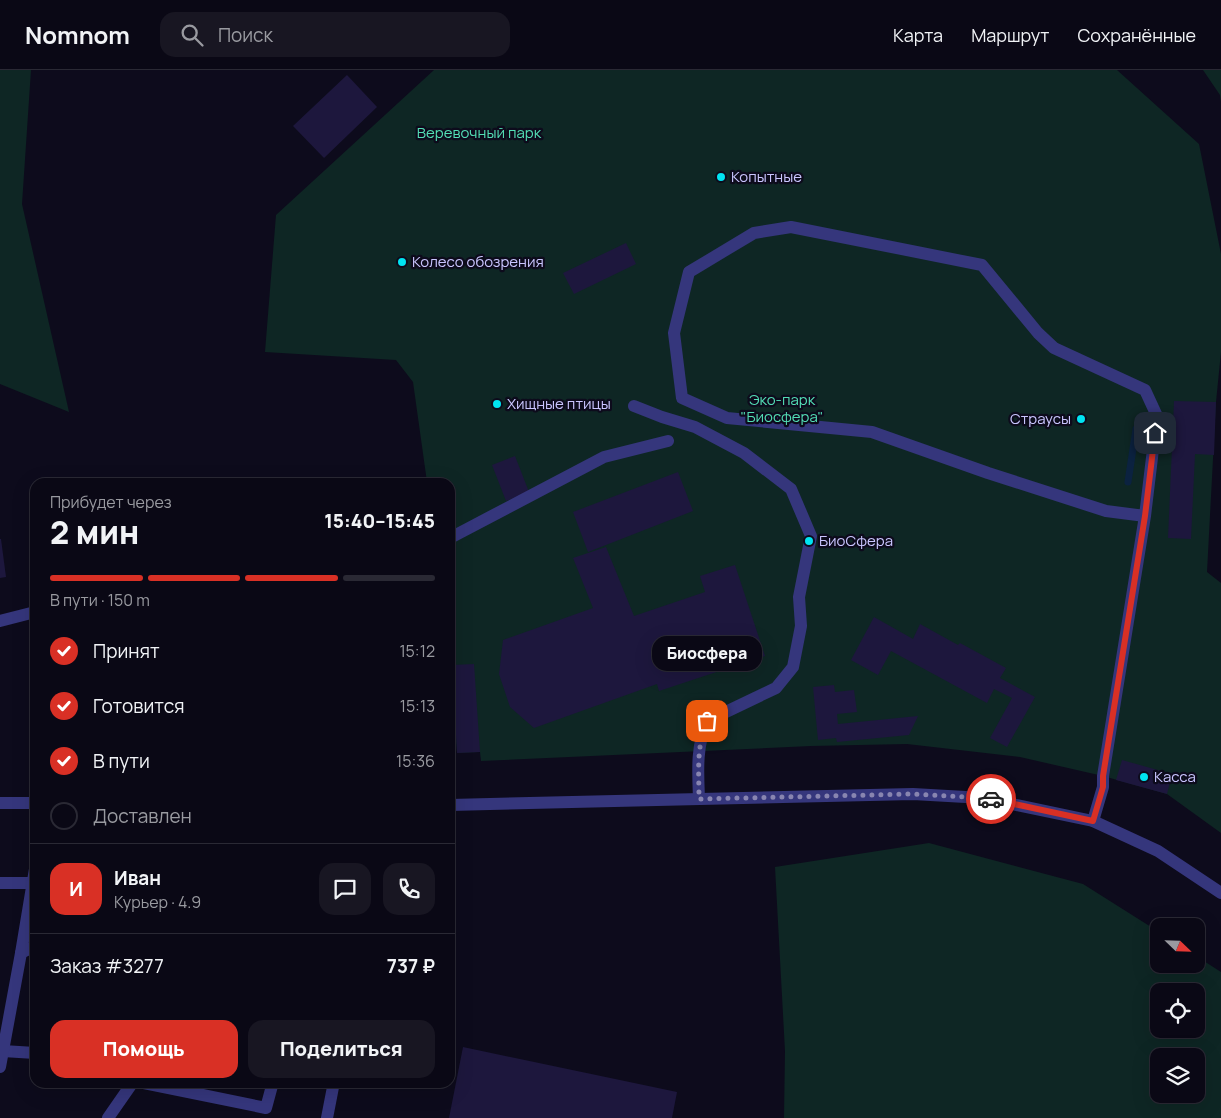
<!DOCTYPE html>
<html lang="ru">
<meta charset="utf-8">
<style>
body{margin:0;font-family:Manrope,sans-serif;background:#181622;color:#f1f3f6;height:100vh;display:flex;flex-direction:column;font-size:19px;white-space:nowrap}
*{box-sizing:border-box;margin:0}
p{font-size:16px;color:#999aa0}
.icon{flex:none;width:28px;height:28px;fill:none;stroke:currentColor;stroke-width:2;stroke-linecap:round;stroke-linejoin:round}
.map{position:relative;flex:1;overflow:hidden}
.side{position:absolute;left:30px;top:408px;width:425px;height:610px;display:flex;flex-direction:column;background:#0a0815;border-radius:15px;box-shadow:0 5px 20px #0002,0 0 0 1px #2a2934}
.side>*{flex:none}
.needle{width:32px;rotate:113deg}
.fabs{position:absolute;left:1150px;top:848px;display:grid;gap:10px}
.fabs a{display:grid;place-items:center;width:55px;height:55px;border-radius:10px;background:#0a0815;box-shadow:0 5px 20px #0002,0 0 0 1px #2a2934;font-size:25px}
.pin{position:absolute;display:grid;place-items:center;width:42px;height:42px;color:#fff;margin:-21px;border-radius:10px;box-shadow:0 2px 8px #0006}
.courier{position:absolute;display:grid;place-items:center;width:50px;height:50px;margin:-25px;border:4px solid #d93025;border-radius:50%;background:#fff;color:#222;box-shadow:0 1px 6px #0007}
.bubble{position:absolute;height:35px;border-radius:15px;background:#0a0815;box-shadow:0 5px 20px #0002,0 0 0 1px #2a2934;font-size:16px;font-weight:800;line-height:35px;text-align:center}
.summary em{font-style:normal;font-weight:800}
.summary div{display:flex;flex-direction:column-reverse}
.summary{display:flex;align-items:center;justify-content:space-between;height:85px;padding:0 20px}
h1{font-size:32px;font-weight:800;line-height:38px}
.bar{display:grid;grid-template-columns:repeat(4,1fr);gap:8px 5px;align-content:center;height:60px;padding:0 20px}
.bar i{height:6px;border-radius:4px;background:#2a2934}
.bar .selected{background:#d93025}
.bar p{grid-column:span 4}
.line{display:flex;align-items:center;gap:12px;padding:0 20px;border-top:1px solid #2a2934}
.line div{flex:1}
.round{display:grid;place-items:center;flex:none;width:52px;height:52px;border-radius:15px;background:#181622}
ol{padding:0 20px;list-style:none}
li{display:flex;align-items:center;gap:15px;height:55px}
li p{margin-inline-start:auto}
li .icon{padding:5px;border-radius:50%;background:#d93025;color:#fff;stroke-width:4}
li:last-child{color:#999aa0}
li i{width:28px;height:28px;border:2px solid #2a2934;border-radius:50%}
.button{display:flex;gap:10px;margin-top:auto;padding:10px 20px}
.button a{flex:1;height:58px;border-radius:15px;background:#d93025;color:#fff;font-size:20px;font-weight:800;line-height:58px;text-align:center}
.button a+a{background:#181622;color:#f1f3f6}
header{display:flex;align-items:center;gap:30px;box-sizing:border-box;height:70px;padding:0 25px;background:#0a0815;border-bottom:1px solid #2a2934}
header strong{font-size:24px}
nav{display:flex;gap:28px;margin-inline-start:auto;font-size:18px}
.search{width:350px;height:45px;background:#181622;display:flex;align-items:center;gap:12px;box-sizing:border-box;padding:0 18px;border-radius:15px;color:#999aa0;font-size:19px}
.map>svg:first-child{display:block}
.green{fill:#0e2624;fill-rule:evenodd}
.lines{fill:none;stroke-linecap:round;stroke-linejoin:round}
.stream{stroke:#0b2240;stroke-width:7}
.building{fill:#1d173d}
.minor{stroke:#35367c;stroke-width:12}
.done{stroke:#8885b0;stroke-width:5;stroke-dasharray:0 9}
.route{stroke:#d93025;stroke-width:6}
.poi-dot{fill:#00e4f1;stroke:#0d0b1c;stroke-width:2}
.labels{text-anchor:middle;stroke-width:4.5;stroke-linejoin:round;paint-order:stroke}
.park-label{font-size:15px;fill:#53deb5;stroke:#0d0b1c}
.poi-label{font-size:15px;fill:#cac6ff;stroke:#0d0b1c;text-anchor:start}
</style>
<header>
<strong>Nomnom</strong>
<div class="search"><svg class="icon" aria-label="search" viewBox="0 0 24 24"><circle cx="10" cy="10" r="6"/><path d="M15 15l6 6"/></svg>Поиск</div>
<nav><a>Карта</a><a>Маршрут</a><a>Сохранённые</a></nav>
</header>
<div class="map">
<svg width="1221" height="1048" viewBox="0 0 1221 1048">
<rect width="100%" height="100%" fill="#0d0b1c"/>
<g class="green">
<polygon points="0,0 31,0 22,134 69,342 0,314"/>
<polygon points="434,0 1117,0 1199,74 1221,184 1221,282 1216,332 1207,502 1221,513 1221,763 1167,724 1103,706 1020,687 907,674 811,676 481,691 480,682 457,683 450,583 450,412 427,412 413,312 396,290 265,282 276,145"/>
<polygon points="1203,0 1221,0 1221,32 1220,25"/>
<path d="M929,773L1083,814L1159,862V894H1196V886L1221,902V1048H784L785,981L775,797ZM1196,921V959H1159V921ZM1196,986V1024H1159V986Z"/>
</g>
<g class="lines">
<polyline class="stream" points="1128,412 1136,359"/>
</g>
<g class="building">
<polygon points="347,5 377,37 324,88 293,56"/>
<polygon points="626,173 636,194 574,224 563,203"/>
<polygon points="1174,331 1216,332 1214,385 1195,384 1191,469 1168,468"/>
<polygon points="515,386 529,422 506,431 492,395"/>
<polygon points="678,402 693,441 588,482 573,442"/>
<polygon points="0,469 1,469 6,507 0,508"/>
<polygon points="606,477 634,546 705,522 700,506 735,495 765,586 659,621 657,614 534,658 510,637 499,604 503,570 593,538 573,488"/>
<polygon points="874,547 913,569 920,554 958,575 960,573 1006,598 1000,608 1035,627 1007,677 990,668 1012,628 994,619 987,633 891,581 878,605 851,590"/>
<polygon points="474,594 480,682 457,683 452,595"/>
<polygon points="834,615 835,622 854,620 857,642 837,644 838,654 918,646 909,665 837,672 836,668 818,670 813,617"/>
<polygon points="1122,690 1172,704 1167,724 1116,710"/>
<polygon points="463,977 677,1022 672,1048 449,1048"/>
</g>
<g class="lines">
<g class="minor">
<path d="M634,336L662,347L695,357L744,383L791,419L811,466L799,527L801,556L793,597L776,618L707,651C696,677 698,702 699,729"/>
<polyline points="450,468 604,387 668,371"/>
<polyline points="0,551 35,542"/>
<polyline points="0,733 35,733"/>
<polyline points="450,735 913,724 983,728 1093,751 1158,781 1221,823"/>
<polyline points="1093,751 1103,717 1103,706 1145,446 1157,346 1145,320 1054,278 1038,263 982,195 791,157 754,163 689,202 674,263 682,328 727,348 872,362 988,403 1106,441 1145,446"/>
<polyline points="0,813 35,813"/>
<polyline points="21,883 35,876"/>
<polyline points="3,981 35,983"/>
<polyline points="0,997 21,883 35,799"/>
<polyline points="139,1012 266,1038 273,1012"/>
<polyline points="108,1048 133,1012"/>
<polyline points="327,1048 334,1012"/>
</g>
</g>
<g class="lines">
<path class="done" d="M707,651C696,677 699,702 699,729L913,724L983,728L991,729"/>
<polyline class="route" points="991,729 1093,751 1103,717 1103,706 1112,650 1145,446 1155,363"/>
</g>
<g class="poi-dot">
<circle cx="721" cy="107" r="5"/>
<circle cx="402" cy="192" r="5"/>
<circle cx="497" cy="334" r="5"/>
<circle cx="1081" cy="349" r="5"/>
<circle cx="809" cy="471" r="5"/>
<circle cx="1144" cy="707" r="5"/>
</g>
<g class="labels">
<g class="park-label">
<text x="479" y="68">Веревочный парк</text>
<text x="782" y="335">Эко-парк<tspan x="782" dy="17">"Биосфера"</tspan></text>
</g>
<g class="poi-label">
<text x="731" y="112">Копытные</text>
<text x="412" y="197">Колесо обозрения</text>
<text x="507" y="339">Хищные птицы</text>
<text x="1071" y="354" text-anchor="end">Страусы</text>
<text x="819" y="476">БиоСфера</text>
<text x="1154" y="712">Касса</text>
</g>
</g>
</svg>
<div class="fabs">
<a><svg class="needle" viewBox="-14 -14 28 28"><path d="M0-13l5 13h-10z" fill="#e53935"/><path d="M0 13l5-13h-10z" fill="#999aa0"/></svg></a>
<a><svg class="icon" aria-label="locate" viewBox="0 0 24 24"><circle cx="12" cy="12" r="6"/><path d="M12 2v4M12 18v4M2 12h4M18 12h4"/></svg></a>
<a><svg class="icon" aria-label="layers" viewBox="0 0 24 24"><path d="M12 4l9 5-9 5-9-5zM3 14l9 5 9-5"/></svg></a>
</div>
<div class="pin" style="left:707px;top:651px;background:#ea580c"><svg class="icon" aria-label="bag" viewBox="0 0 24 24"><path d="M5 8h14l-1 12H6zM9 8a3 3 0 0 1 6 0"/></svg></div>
<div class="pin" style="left:1155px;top:363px;background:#1f2937"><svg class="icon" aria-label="home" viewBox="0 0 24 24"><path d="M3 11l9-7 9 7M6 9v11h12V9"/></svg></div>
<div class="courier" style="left:991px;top:729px"><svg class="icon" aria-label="car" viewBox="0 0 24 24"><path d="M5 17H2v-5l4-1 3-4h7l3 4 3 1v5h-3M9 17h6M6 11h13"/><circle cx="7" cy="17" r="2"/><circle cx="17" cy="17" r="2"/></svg></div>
<div class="bubble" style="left:652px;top:566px;width:110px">Биосфера</div>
<section class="side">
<div class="summary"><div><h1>2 мин</h1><p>Прибудет через</p></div><em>15:40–15:45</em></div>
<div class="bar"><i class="selected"></i><i class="selected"></i><i class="selected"></i><i></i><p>В пути · 150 m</p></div>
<ol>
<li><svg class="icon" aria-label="check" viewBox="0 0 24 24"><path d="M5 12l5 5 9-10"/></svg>Принят<p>15:12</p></li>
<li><svg class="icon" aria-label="check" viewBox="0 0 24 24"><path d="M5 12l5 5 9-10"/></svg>Готовится<p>15:13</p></li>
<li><svg class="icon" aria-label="check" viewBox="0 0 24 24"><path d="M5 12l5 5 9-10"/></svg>В пути<p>15:36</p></li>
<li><i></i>Доставлен</li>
</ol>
<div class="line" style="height:90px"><b class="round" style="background:#d93025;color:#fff">И</b><div><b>Иван</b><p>Курьер · 4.9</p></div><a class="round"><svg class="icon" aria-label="chat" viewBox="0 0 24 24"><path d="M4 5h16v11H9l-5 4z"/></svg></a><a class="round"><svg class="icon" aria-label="phone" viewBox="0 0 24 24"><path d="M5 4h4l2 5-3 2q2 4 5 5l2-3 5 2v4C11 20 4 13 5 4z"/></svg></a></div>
<div class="line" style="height:65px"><div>Заказ #3277</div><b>737 ₽</b></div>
<div class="button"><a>Помощь</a><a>Поделиться</a></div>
</section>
</div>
